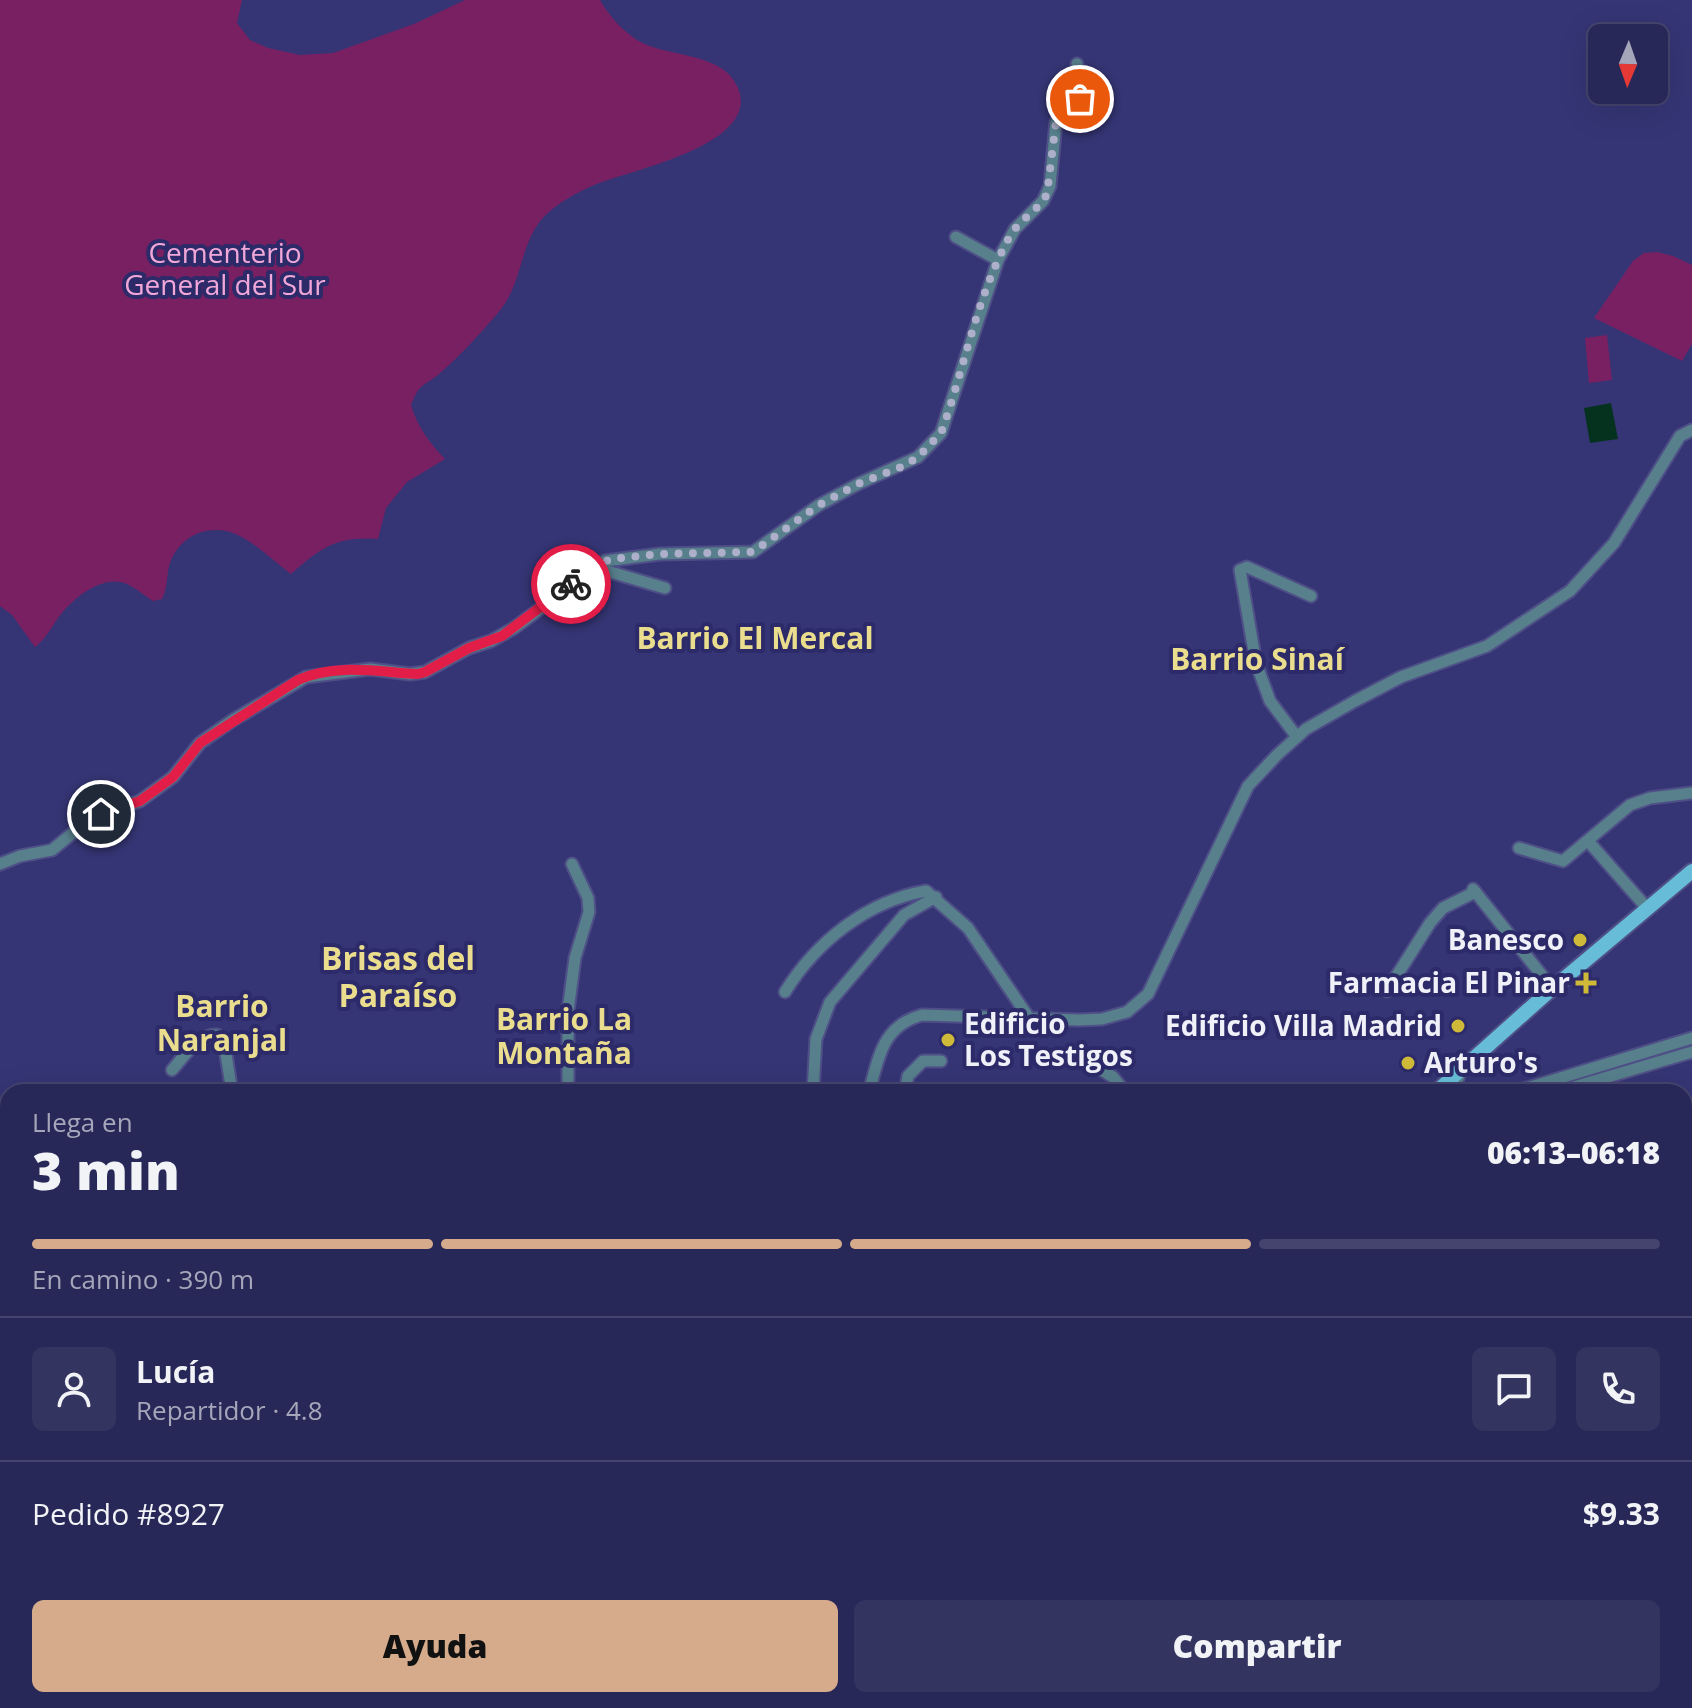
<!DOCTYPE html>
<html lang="es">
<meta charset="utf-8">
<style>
body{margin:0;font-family:"Open Sans",sans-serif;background:#343461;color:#f1f3f6;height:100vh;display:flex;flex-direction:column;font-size:30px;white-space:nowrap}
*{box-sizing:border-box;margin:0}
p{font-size:26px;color:#a5a6ba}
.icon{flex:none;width:44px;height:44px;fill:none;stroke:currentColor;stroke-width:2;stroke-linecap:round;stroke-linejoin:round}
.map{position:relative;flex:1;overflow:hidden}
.side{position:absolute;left:0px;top:1084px;width:1692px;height:624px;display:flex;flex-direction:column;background:#282858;border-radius:24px 24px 0 0;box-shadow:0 8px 32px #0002,0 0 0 2px #44446e}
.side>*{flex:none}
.needle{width:52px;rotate:182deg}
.fabs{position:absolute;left:1588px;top:24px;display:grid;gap:16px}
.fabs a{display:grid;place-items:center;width:80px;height:80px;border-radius:12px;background:#282858;box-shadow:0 8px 32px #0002,0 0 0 2px #44446e;font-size:40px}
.pin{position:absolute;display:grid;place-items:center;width:68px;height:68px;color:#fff;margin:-34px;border:4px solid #fff;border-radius:50%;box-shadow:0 2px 8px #0007}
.courier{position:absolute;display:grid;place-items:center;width:80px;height:80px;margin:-40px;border:6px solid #e11d48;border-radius:50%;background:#fff;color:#222;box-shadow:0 2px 10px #0007}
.summary em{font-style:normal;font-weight:800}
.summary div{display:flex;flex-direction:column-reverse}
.summary{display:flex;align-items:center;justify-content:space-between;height:136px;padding:0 32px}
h1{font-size:52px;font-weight:800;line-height:60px}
.bar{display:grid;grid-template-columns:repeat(4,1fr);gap:12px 8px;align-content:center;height:96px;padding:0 32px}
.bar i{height:10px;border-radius:6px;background:#44446e}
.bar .current{background:#d6ab8b}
.bar p{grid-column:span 4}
.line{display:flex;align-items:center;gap:20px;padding:0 32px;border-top:2px solid #44446e}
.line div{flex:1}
.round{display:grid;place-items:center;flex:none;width:84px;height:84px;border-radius:12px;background:#343461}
.primary-button{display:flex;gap:16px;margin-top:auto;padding:16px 32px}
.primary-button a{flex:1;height:92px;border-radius:12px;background:#d6ab8b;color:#111;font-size:32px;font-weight:800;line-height:92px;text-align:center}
.primary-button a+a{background:#343461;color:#f1f3f6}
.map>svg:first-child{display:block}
.built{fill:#3b3b83}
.green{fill:#792063}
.water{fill:#05321f}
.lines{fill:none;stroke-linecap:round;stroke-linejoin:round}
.highway-tunnel{stroke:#515189;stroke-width:16;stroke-dasharray:16 8;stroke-linecap:butt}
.minor-casing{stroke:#4f4f87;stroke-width:15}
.major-casing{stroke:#4f4f87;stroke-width:18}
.highway-casing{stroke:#4f4f87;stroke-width:20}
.minor{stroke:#577f8c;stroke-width:11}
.major{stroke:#67bdd7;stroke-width:14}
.highway{stroke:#6bd6f5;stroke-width:16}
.done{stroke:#aeafca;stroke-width:8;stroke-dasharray:0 14.4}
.route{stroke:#e11d48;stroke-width:10}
.poi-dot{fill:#ceb938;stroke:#2c2a69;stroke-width:3}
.labels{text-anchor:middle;stroke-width:8;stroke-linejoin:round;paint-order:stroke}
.park-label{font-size:28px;fill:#f2a7d9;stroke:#2c2a69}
.poi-label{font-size:28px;font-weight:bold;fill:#eff0f8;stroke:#2c2a69;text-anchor:end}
.neighbourhood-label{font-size:30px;font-weight:bold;fill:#eadd8e;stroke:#2c2a69}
.quarter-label{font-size:32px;font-weight:bold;fill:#eadd8e;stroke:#2c2a69}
</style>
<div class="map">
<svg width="1692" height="1708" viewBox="0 0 1692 1708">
<rect width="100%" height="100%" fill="#353575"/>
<g class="built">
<polygon points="1692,1589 1692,1708 1616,1708 1613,1700 1684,1700 1684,1592"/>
<polygon points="149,1700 283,1700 279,1708 166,1708"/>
</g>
<g class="green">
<path d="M0,0H242L237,23L250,40L268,48L300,55L333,53L414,24L465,0H600C609,16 622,30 637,40C666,58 723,51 738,88C761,143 636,169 602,182C583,189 564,199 549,212C520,236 524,280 501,309C486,328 457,359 438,375C421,388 420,383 411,405C418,428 429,442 445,459L407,482L386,508L378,539C336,536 321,548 291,574C273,561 252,539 230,532C204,525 179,538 170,563C166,575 168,588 162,599L153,601C145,596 136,588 127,584C104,574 76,596 62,613C52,625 48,637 35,647L12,615L0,606Z"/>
<polygon points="1657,252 1673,256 1692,265 1692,344 1682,361 1594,318 1633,261 1644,253"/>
<polygon points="1607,335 1612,380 1589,383 1585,338"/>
</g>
<polygon class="water" points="1611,403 1618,439 1590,443 1584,408"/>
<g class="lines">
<g class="highway-tunnel">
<polyline points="0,1138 8,1141"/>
<polyline points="0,1165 8,1169"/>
</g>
<g class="minor-casing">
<g id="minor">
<polyline points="956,237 998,260"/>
<polyline points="591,575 607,571 665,588"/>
<polyline points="1297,737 1270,701 1256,663 1240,570 1247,567 1311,596"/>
<polyline points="1588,841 1647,908"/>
<polyline points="1519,848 1563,861 1630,805 1650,798 1692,793"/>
<path d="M0,864L20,856L52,850L91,818L140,801L173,777L200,743L233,720L306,677L370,669L410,674L425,672L469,648L491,641L514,628L605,561L660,554L753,552L819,505L860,483L918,457L941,433L998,260L1015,229L1043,201L1050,186L1056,122C1062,110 1081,105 1082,91C1083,83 1078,72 1077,64"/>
<polyline points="1473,889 1552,988"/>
<polyline points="1387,991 1430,923 1443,908 1475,892"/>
<path d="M785,992C816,942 867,901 926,891L968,928L1029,1018"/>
<polyline points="1075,1053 1113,1077 1125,1092"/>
<path d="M172,1070C184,1057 197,1034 217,1035L225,1048L232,1092"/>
<polyline points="568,1092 568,1011 575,958 589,912 588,898 572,864"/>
<polyline points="813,1092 816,1039 830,1002 904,915 936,897"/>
<path d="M869,1092C879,1057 882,1026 922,1015L1080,1020L1102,1019L1127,1012L1148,994L1248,786L1277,755L1306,729L1355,701L1401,677L1487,646L1570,591L1614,543L1680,436L1692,430"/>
<polyline points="905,1092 908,1076 923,1061 941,1061"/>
<polyline points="1453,1092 1461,1070"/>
<polyline points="1514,1092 1692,1038"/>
<polyline points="1557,1092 1692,1052"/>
<polyline points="1686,1173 1688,1159"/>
<polyline points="1684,1352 1692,1345"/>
<polyline points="0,1413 8,1409"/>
<polyline points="1684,1505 1692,1498"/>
<polyline points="582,1700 582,1708"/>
<polyline points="1097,1700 1100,1708"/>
<polyline points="1354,1700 1357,1708"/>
<polyline points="1467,1700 1469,1708"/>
<polyline points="1554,1700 1557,1708"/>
<polyline points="12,1708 15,1700"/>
<polyline points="76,1708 80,1700"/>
<polyline points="418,1708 420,1700"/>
</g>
</g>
<g class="major-casing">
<g id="major">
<polyline points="1436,1092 1547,993 1692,871"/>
<polyline points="0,1683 8,1687"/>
<polyline points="36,1700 55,1708"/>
<polyline points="728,1708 737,1700"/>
</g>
</g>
<g class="highway-casing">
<g id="highway">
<polyline points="807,1700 811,1708"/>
<polyline points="833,1700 838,1708"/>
<polyline points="854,1700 858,1708"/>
<polyline points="883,1700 888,1708"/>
</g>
</g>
<use href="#minor" class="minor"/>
<use href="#major" class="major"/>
<use href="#highway" class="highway"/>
</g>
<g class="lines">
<path class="done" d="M571,584L597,565L611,559L660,554L753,552L819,505L860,483L904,466L918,457L941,433L946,419C966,359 979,292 1010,236C1019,220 1038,211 1047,194L1056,122L1059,116L1080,99"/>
<path class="route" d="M101,814L140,801L173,777L200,743L298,680C335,663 379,672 418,674L425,672L469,648L502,636L571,584"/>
</g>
<g class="poi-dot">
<circle cx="1580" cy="940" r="8"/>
<path d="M1582 971h8v8h8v8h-8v8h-8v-8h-8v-8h8z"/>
<circle cx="1458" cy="1026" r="8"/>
<circle cx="948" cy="1040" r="8"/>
<circle cx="1408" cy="1063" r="8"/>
</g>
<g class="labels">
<g class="park-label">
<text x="225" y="263">Cementerio<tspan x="225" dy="32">General del Sur</tspan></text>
</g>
<g class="poi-label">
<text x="1564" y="950">Banesco</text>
<text x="1570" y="993">Farmacia El Pinar</text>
<text x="964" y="1034" text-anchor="start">Edificio<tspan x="964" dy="32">Los Testigos</tspan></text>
<text x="1442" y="1036">Edificio Villa Madrid</text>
<text x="1424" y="1073" text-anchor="start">Arturo's</text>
</g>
<g class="neighbourhood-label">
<text x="755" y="649">Barrio El Mercal</text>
<text x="1257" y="670">Barrio Sinaí</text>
<text x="222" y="1017">Barrio<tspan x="222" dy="34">Naranjal</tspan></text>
<text x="564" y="1030">Barrio La<tspan x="564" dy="34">Montaña</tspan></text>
</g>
<g class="quarter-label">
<text x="398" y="970">Brisas del<tspan x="398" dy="37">Paraíso</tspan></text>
</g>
</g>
</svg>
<div class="fabs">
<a><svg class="needle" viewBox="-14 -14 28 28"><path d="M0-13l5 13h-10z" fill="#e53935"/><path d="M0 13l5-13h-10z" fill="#a5a6ba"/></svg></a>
</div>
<div class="pin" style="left:1080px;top:99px;background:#ea580c"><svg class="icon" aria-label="bag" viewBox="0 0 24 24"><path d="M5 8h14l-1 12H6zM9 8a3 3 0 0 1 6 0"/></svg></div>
<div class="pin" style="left:101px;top:814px;background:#1f2937"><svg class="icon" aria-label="home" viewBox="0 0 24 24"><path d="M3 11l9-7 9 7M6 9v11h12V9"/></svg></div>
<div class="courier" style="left:571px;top:584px"><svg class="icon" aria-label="bike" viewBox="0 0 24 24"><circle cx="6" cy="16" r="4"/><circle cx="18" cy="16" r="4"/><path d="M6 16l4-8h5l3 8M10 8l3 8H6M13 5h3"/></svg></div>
<section class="side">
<div class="summary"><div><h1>3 min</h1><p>Llega en</p></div><em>06:13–06:18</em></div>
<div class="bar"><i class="current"></i><i class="current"></i><i class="current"></i><i></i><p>En camino · 390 m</p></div>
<div class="line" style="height:144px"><a class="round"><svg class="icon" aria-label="person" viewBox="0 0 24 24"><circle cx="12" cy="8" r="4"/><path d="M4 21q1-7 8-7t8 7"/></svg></a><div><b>Lucía</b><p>Repartidor · 4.8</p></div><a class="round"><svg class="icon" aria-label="chat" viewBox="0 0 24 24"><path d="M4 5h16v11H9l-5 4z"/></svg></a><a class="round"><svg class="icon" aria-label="phone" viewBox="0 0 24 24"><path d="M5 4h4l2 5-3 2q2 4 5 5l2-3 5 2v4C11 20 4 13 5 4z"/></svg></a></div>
<div class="line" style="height:104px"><div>Pedido #8927</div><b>$9.33</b></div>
<div class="primary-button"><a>Ayuda</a><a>Compartir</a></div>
</section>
</div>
